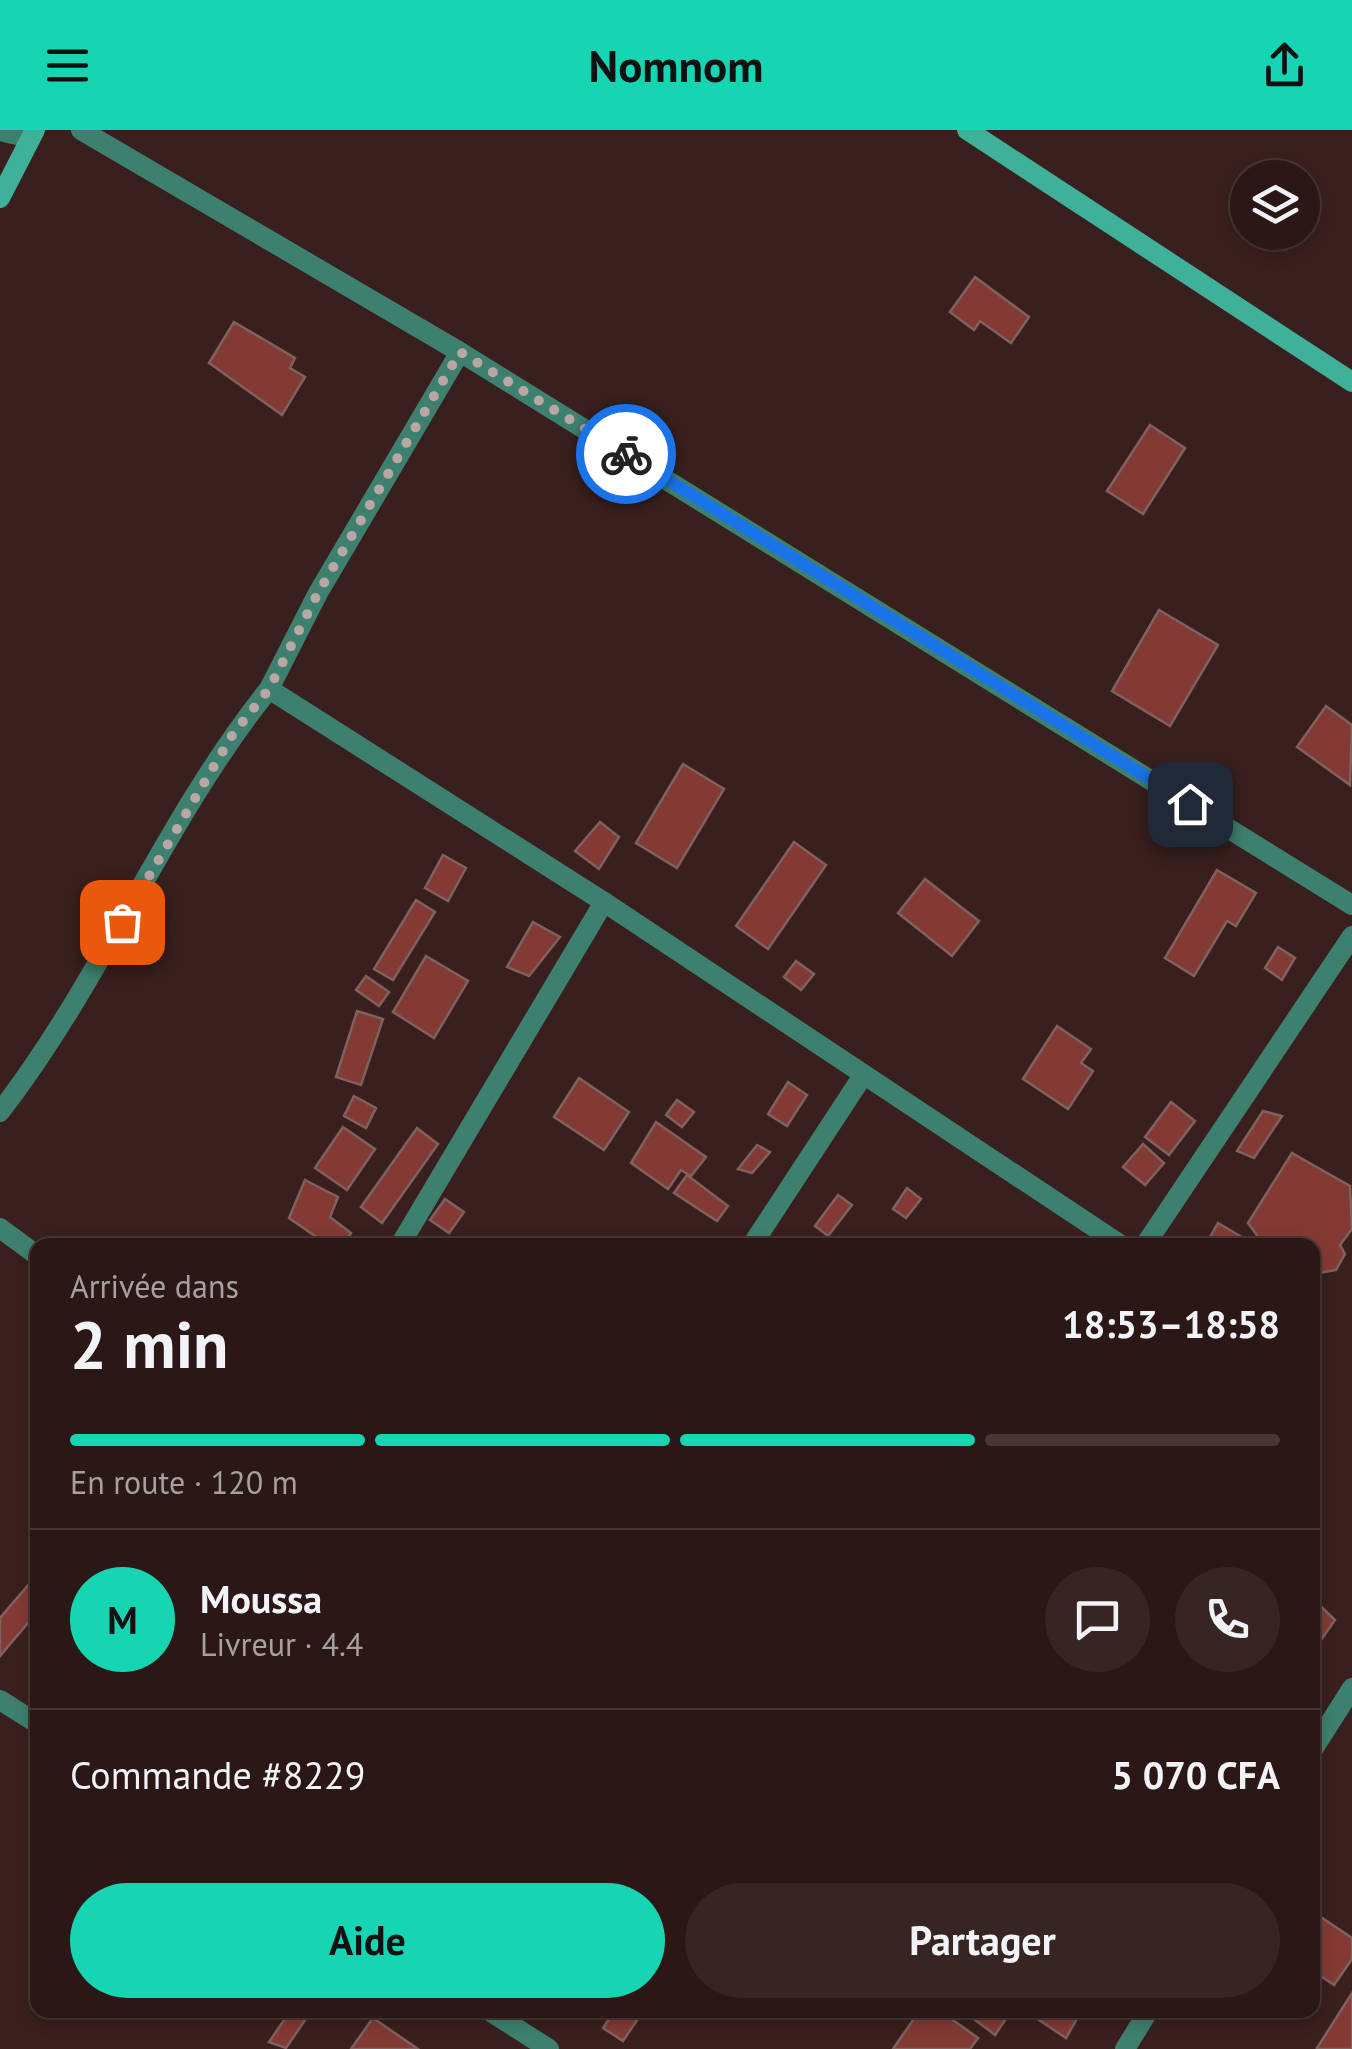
<!DOCTYPE html>
<html lang="fr">
<meta charset="utf-8">
<style>
body{margin:0;font-family:"PT Sans",sans-serif;background:#372523;color:#f1f3f6;height:100vh;display:flex;flex-direction:column;font-size:38px;white-space:nowrap}
*{box-sizing:border-box;margin:0}
p{font-size:32px;color:#a6a0a1}
.icon{flex:none;width:55px;height:55px;fill:none;stroke:currentColor;stroke-width:2;stroke-linecap:round;stroke-linejoin:round}
.map{position:relative;flex:1;overflow:hidden}
.side{position:absolute;left:30px;top:1108px;width:1290px;height:780px;display:flex;flex-direction:column;background:#2b1816;border-radius:20px;box-shadow:0 5px 15px #0003,0 0 0 2px #473735}
.side>*{flex:none}
.fabs{position:absolute;left:1230px;top:30px;display:grid;gap:20px}
.fabs a{display:grid;place-items:center;width:90px;height:90px;border-radius:50%;background:#2b1816;box-shadow:0 5px 15px #0003,0 0 0 2px #473735;font-size:50px}
.pin{position:absolute;display:grid;place-items:center;width:85px;height:85px;color:#fff;margin:-42px;border-radius:20px;box-shadow:0 5px 15px #0006}
.courier{position:absolute;display:grid;place-items:center;width:100px;height:100px;margin:-50px;border:8px solid #1a73e8;border-radius:50%;background:#fff;color:#222;box-shadow:0 2px 12px #0007}
.head em{font-style:normal;font-weight:700}
.head div{display:flex;flex-direction:column-reverse}
.head{display:flex;align-items:center;justify-content:space-between;height:170px;padding:0 40px}
h1{font-size:65px;font-weight:700;line-height:75px}
.bar{display:grid;grid-template-columns:repeat(4,1fr);gap:15px 10px;align-content:center;height:120px;padding:0 40px}
.bar i{height:12px;border-radius:8px;background:#473735}
.bar .current{background:#16d5b3}
.bar p{grid-column:span 4}
.line{display:flex;align-items:center;gap:25px;padding:0 40px;border-top:2px solid #473735}
.line div{flex:1}
.round{display:grid;place-items:center;flex:none;width:105px;height:105px;border-radius:52px;background:#372523}
.button{display:flex;gap:20px;margin-top:auto;padding:20px 40px}
.button a{flex:1;height:115px;border-radius:60px;background:#16d5b3;color:#111;font-size:40px;font-weight:700;line-height:115px;text-align:center}
.button a+a{background:#372523;color:#f1f3f6}
header{display:flex;justify-content:space-between;align-items:center;height:130px;padding:0 40px;background:#16d5b3;color:#111;font-size:45px;font-weight:700}
.map>svg:first-child{display:block}
.building{fill:#833a35;stroke:#7f615e;stroke-width:2.5}
.lines{fill:none;stroke-linecap:round;stroke-linejoin:round}
.lane{stroke:#3e806f;stroke-width:18}
.street{stroke:#3e806f;stroke-width:20}
.secondary{stroke:#3fb198;stroke-width:20}
.done{stroke:#b9a7a5;stroke-width:10;stroke-dasharray:0 18}
.route{stroke:#1a73e8;stroke-width:12}
</style>
<header><svg class="icon" aria-label="menu" viewBox="0 0 24 24"><path d="M4 6h16M4 12h16M4 18h16"/></svg>Nomnom<svg class="icon" aria-label="share" viewBox="0 0 24 24"><path d="M12 15V3M7 8l5-5 5 5M5 13v7h14v-7"/></svg></header>
<div class="map">
<svg width="1352" height="1919" viewBox="0 0 1352 1919">
<rect width="100%" height="100%" fill="#39201e"/>
<g class="building">
<polygon points="975,147 1029,187 1011,213 980,191 974,200 950,182"/>
<polygon points="234,192 295,228 290,238 305,247 282,285 209,233"/>
<polygon points="1150,295 1185,318 1143,384 1107,361"/>
<polygon points="1159,480 1218,515 1170,596 1112,561"/>
<polygon points="1326,576 1352,595 1350,655 1297,617"/>
<polygon points="683,634 724,659 677,738 636,713"/>
<polygon points="600,692 619,707 599,739 575,721"/>
<polygon points="794,712 826,735 768,819 736,796"/>
<polygon points="443,725 466,738 448,771 425,758"/>
<polygon points="1217,740 1256,763 1236,796 1227,791 1194,846 1165,828"/>
<polygon points="925,749 979,791 952,826 898,783"/>
<polygon points="416,770 435,782 393,850 374,839"/>
<polygon points="533,792 560,807 529,846 507,837"/>
<polygon points="1278,817 1295,828 1282,850 1265,838"/>
<polygon points="426,826 468,851 434,908 393,882"/>
<polygon points="796,831 814,844 801,860 784,847"/>
<polygon points="366,846 389,862 379,876 356,860"/>
<polygon points="357,881 383,889 361,955 336,947"/>
<polygon points="1057,896 1091,919 1081,933 1093,941 1068,979 1023,949"/>
<polygon points="579,948 629,982 604,1020 554,987"/>
<polygon points="788,952 807,965 787,996 768,984"/>
<polygon points="354,966 376,978 366,998 344,986"/>
<polygon points="677,970 694,982 682,997 666,985"/>
<polygon points="1171,972 1195,991 1169,1025 1145,1007"/>
<polygon points="1263,981 1282,986 1254,1028 1237,1021"/>
<polygon points="656,992 706,1027 691,1046 681,1040 668,1059 631,1033"/>
<polygon points="343,997 375,1019 347,1060 315,1038"/>
<polygon points="417,998 438,1014 382,1093 361,1077"/>
<polygon points="1143,1014 1164,1033 1145,1055 1123,1037"/>
<polygon points="757,1015 770,1022 752,1043 738,1039"/>
<polygon points="1292,1023 1350,1056 1352,1099 1340,1115 1345,1124 1336,1140 1320,1143 1312,1137 1312,1115 1264,1115 1248,1093"/>
<polygon points="687,1045 728,1076 717,1091 674,1063"/>
<polygon points="305,1050 338,1067 330,1087 351,1103 343,1115 328,1115 289,1088"/>
<polygon points="907,1058 921,1069 906,1088 893,1079"/>
<polygon points="838,1065 852,1075 828,1106 815,1096"/>
<polygon points="445,1069 464,1082 449,1103 430,1090"/>
<polygon points="1218,1093 1250,1112 1248,1115 1223,1115 1210,1107"/>
<polygon points="30,1453 38,1459 38,1481 0,1526 0,1488"/>
<polygon points="1312,1468 1335,1490 1312,1523"/>
<polygon points="1312,1781 1352,1808 1352,1829 1334,1855 1312,1840"/>
<polygon points="1352,1863 1352,1919 1319,1919 1317,1918"/>
<polygon points="291,1880 312,1880 286,1918 269,1912"/>
<polygon points="615,1880 644,1880 623,1911 603,1898"/>
<polygon points="920,1880 939,1880 978,1908 970,1919 893,1919"/>
<polygon points="962,1880 1012,1880 995,1905"/>
<polygon points="1024,1880 1082,1880 1066,1908"/>
<polygon points="373,1888 418,1919 351,1919"/>
</g>
<g class="lines">
<polyline class="lane" points="0,2 29,9"/>
<g class="street">
<polyline points="81,0 460,222 1352,775"/>
<polyline points="460,222 318,463 269,559 604,772 1121,1115"/>
<path d="M0,982C103,849 164,690 269,559"/>
<polyline points="0,1098 38,1126"/>
<polyline points="400,1115 604,772"/>
<polyline points="752,1115 862,947"/>
<polyline points="1145,1115 1352,806"/>
<polyline points="0,1570 38,1594"/>
<polyline points="1312,1621 1352,1558"/>
<polyline points="488,1880 549,1919"/>
<polyline points="1125,1919 1149,1880"/>
</g>
<g class="secondary">
<polyline points="967,0 1352,252"/>
<polyline points="0,68 35,0"/>
</g>
</g>
<g class="lines">
<polyline class="done" points="122,792 233,604 269,559 318,463 460,222 626,324"/>
<polyline class="route" points="626,324 1190,674"/>
</g>
</svg>
<div class="fabs">
<a><svg class="icon" aria-label="layers" viewBox="0 0 24 24"><path d="M12 4l9 5-9 5-9-5zM3 14l9 5 9-5"/></svg></a>
</div>
<div class="pin" style="left:122px;top:792px;background:#ea580c"><svg class="icon" aria-label="bag" viewBox="0 0 24 24"><path d="M5 8h14l-1 12H6zM9 8a3 3 0 0 1 6 0"/></svg></div>
<div class="pin" style="left:1190px;top:674px;background:#1f2937"><svg class="icon" aria-label="home" viewBox="0 0 24 24"><path d="M3 11l9-7 9 7M6 9v11h12V9"/></svg></div>
<div class="courier" style="left:626px;top:324px"><svg class="icon" aria-label="bike" viewBox="0 0 24 24"><circle cx="6" cy="16" r="4"/><circle cx="18" cy="16" r="4"/><path d="M6 16l4-8h5l3 8M10 8l3 8H6M13 5h3"/></svg></div>
<section class="side">
<div class="head"><div><h1>2 min</h1><p>Arrivée dans</p></div><em>18:53–18:58</em></div>
<div class="bar"><i class="current"></i><i class="current"></i><i class="current"></i><i></i><p>En route · 120 m</p></div>
<div class="line" style="height:180px"><b class="round" style="background:#16d5b3;color:#111">M</b><div><b>Moussa</b><p>Livreur · 4.4</p></div><a class="round"><svg class="icon" aria-label="chat" viewBox="0 0 24 24"><path d="M4 5h16v11H9l-5 4z"/></svg></a><a class="round"><svg class="icon" aria-label="phone" viewBox="0 0 24 24"><path d="M5 4h4l2 5-3 2q2 4 5 5l2-3 5 2v4C11 20 4 13 5 4z"/></svg></a></div>
<div class="line" style="height:130px"><div>Commande #8229</div><b>5 070 CFA</b></div>
<div class="button"><a>Aide</a><a>Partager</a></div>
</section>
</div>
